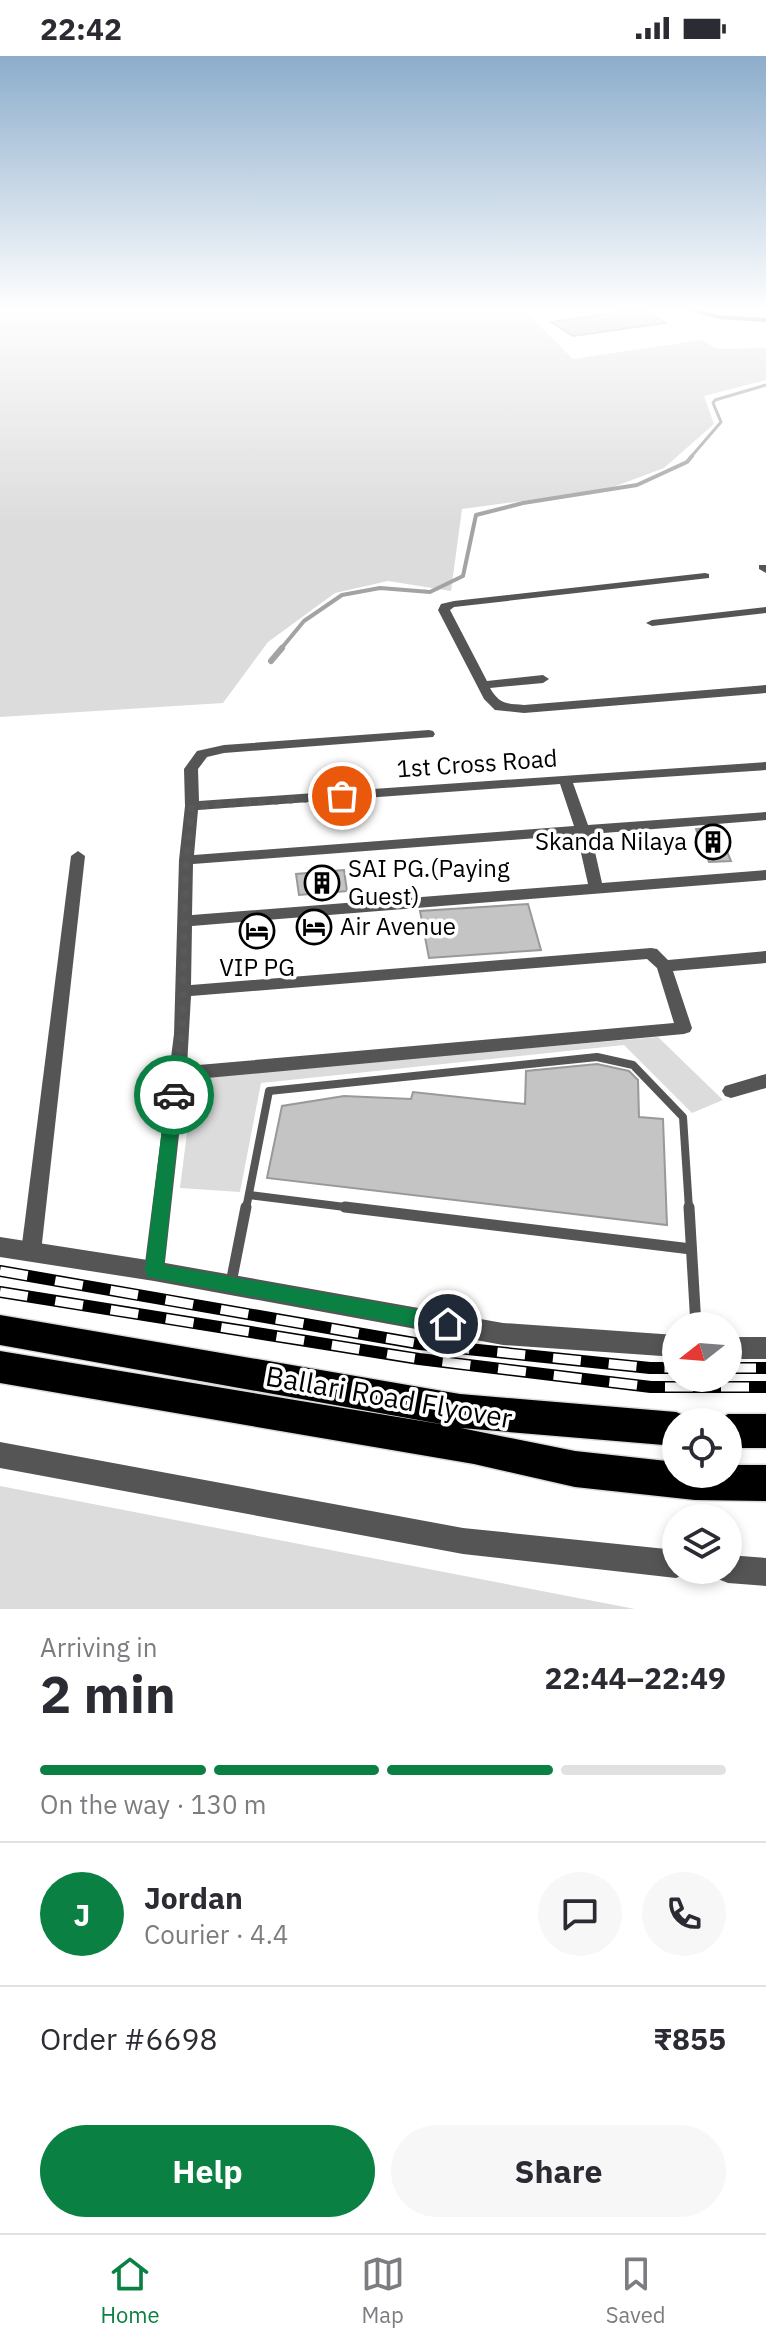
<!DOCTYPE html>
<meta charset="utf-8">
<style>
body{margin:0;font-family:"IBM Plex Sans",sans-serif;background:#f7f7f7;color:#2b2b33;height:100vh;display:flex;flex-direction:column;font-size:30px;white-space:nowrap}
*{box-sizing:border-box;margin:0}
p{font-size:26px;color:#7c7c81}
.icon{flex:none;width:44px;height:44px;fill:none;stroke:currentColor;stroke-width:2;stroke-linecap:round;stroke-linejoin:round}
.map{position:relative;height:1553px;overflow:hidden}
.panel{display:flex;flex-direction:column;background:#fff;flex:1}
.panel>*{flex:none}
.needle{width:52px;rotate:253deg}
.controls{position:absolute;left:662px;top:1256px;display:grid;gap:16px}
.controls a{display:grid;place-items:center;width:80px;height:80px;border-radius:50%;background:#fff;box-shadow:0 4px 12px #0003;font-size:40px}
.pin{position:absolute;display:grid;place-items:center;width:68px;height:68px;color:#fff;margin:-34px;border:4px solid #fff;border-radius:50%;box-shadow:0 2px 8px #0007}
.courier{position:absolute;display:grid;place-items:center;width:80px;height:80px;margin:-40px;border:6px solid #0b8043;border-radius:50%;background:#fff;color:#222;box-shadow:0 2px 10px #0007}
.overview em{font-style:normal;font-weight:700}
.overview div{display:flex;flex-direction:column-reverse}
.overview{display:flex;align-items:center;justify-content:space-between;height:136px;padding:0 40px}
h1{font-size:52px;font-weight:700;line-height:60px}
.bar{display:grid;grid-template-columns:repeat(4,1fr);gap:12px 8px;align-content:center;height:96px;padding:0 40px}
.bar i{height:10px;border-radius:6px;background:#e1e1e2}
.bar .active{background:#0b8043}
.bar p{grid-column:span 4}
.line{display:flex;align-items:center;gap:20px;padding:0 40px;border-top:2px solid #e1e1e2}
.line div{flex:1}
.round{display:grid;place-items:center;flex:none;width:84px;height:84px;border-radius:42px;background:#f7f7f7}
.button{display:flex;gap:16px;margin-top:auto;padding:16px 40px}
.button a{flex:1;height:92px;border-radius:48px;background:#0b8043;color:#fff;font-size:32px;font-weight:700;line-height:92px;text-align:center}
.button a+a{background:#f7f7f7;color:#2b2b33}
.status{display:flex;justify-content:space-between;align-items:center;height:56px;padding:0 40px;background:#fff;direction:ltr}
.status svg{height:22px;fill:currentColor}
.dock{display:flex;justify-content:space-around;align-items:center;height:112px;border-top:2px solid #e1e1e2;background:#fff;font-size:22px;color:#7c7c81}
.dock a{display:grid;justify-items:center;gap:4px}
.dock .active{color:#0b8043}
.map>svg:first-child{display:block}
.green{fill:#dcdcdc}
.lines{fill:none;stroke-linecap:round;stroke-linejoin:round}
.stream-far2{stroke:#a3a3a3;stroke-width:3}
.stream-far1{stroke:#a3a3a3;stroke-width:4}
.stream{stroke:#a3a3a3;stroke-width:6}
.building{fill:#c4c4c4;stroke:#999;stroke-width:2}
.trunk-casing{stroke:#dbdbdb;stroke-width:3}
.service-far1{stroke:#555;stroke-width:8}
.service{stroke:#555;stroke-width:11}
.minor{fill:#555;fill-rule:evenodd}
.tertiary{fill:#555;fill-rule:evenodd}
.trunk{fill:#000;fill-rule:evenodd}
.rail-casing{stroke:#000;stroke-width:12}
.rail{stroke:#fff;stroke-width:9;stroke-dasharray:28;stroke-linecap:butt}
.route{fill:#0b8043}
.done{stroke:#595959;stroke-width:8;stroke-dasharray:0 14.4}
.labels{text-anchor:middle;stroke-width:7;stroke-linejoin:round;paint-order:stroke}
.street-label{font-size:24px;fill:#000;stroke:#fff}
.poi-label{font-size:24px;fill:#000;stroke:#fff;text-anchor:start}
.near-street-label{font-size:28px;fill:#000;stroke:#fff}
</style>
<div class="status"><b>22:42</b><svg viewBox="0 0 49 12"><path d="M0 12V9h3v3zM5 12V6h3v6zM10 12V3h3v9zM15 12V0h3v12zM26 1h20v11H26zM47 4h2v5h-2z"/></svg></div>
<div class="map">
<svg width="766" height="1553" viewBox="0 0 766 1553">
<rect width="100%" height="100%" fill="#fff"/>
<g class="green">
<polygon points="0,252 419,254 522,252 573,303 701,284 717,293 766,292 766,324 704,340 714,368 664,412 605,434 462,453 451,535 388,525 335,537 268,586 223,647 0,661"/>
<polygon points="658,981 723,1044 692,1057 624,989 261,1027 240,1136 180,1132 194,1021"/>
<polygon points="0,1430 635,1553 0,1553"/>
</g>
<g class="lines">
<polyline class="stream-far2" points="690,402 721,366 713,347 715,344 766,329"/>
<polyline class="stream-far1" points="280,594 304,565 342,539 380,532 430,536 463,520 476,459 523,447 637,429 687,406 692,400"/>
<polyline class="stream" points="271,605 282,592"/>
</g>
<g class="building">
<polygon points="641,253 665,267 573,280 551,266"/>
<polygon points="717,771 731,805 709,806 696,773"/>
<polygon points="344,814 347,835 299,839 296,818"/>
<polygon points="528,848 541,894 429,902 420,855"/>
<polygon points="597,1008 629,1015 638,1024 639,1061 663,1063 667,1169 267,1122 282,1050 344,1040 411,1043 413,1036 525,1048 526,1015"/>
</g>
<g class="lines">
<g class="trunk-casing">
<g id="trunk">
<polygon points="0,1259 460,1338 676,1356 688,1361 690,1366 676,1366 676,1390 461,1372 575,1395 676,1406 676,1418 728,1418 728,1409 766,1409 766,1445 695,1444 575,1431 474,1408 0,1327 0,1295 452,1370 0,1289"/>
<polygon points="728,1358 766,1358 766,1392 728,1392 728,1366 715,1366"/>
</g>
</g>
<g class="service-far1">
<polyline points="249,1139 361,1153"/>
<polyline points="246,1153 269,1035 597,1001 633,1009 683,1061 689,1153"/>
</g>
<g class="service">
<polyline points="345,1151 691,1193"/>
<polyline points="689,1151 696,1270"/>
<polyline points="231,1227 246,1151"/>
</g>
<g class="minor">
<polygon points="759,509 766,509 766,517 759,513"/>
<path d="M705,517L709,518V522L454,551L450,554L487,625L543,619L549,623L543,627L490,632C499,648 507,648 524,649L766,629V637L524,657L495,654L484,643L438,554L441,548L454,545Z"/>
<polygon points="766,551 766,557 652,570 646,567 652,564"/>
<path d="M429,674L433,675L435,678L433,681L224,697L207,701L198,713L199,745L766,706V714L573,727L588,769L766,756V764L591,778L602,827L766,814V824L192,870L191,929L651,892L657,893L668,904L766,895V907L673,915L692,972L690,976L684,978L185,1024L164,1215L161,1221L154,1224L147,1221L144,1215L174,978L179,804L185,750L184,713L197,695L224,689ZM560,728L574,770L194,799L198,754ZM577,779L588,828L192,859L193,808ZM647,903L657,912L674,967L187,1010L191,940Z"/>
<polygon points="78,795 85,800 41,1196 38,1202 31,1205 24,1202 21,1196 71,800"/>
<polygon points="766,1018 766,1032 731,1042 725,1040 722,1035 725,1030"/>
</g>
<g class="tertiary">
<polygon points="677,252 690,252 719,259 766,262 766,266 719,263"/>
<polygon points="0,1181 154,1205 503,1267 676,1279 676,1301 503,1289 154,1225 0,1201"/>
<rect x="728" y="1281" width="38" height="22"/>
<polygon points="0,1386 463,1472 676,1494 676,1514 687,1514 686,1518 676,1522 463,1498 0,1412"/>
<polygon points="728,1499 766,1502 766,1530 728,1527 718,1523 715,1514 728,1514"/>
</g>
<use href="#trunk" class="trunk"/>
<g class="rail-casing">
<g id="rail">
<polyline points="0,1215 420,1288 650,1312 676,1312"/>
<polyline points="0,1236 419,1303 651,1331 766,1331"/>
<polyline points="728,1312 766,1312"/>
</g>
</g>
<use href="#rail" class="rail"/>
</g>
<linearGradient id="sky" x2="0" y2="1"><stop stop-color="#8cadcc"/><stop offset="0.54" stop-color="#fff"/><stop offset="1" stop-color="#fff" stop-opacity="0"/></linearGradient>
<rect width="766" height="469" fill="url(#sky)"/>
<polygon class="route" points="174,1033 182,1039 164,1209 448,1259 454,1262 457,1268 454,1274 448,1277 148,1221 145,1215 166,1039"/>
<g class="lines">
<polyline class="done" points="174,1039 182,978 186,804 192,750 342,740"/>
</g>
<defs>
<g id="building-ring" transform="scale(1.8)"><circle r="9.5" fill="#fff" stroke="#000" stroke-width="1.5"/><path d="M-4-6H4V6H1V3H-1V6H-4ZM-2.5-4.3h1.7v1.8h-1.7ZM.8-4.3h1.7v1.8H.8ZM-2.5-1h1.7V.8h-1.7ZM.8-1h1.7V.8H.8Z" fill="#000"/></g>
<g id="hotel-ring" transform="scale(1.8)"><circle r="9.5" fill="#fff" stroke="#000" stroke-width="1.5"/><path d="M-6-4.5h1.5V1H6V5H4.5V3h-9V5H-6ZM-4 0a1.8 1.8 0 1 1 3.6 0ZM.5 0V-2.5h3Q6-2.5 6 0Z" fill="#000"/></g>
</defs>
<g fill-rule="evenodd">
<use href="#building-ring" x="713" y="786"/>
<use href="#building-ring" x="322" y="827"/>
<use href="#hotel-ring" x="314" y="871"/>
<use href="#hotel-ring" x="257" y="875"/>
</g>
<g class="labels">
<g class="street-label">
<text transform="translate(477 708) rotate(-4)" y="8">1st Cross Road</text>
</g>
<g class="poi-label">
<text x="687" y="794" text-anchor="end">Skanda Nilaya</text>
<text x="348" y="821">SAI PG.(Paying<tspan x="348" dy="28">Guest)</tspan></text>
<text x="340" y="879">Air Avenue</text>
<text x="257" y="920" text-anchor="middle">VIP PG</text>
</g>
<g class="near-street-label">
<text transform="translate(389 1341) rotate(10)" y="10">Ballari Road Flyover</text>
</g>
</g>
</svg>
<div class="controls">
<a><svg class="needle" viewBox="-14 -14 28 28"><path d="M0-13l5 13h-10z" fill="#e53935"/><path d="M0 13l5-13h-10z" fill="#7c7c81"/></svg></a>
<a><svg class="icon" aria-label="locate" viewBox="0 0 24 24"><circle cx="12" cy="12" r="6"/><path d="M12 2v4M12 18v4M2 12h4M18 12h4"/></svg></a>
<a><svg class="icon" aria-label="layers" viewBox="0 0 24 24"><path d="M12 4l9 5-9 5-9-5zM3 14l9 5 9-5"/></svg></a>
</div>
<div class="pin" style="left:342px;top:740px;background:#ea580c"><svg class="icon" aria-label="bag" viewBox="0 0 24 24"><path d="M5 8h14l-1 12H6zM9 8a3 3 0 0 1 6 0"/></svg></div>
<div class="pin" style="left:448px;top:1268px;background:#1f2937"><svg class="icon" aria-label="home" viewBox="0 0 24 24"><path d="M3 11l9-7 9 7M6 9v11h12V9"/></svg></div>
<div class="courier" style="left:174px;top:1039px"><svg class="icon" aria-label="car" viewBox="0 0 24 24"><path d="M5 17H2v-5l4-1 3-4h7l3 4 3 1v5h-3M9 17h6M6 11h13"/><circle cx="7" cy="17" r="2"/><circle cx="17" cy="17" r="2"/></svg></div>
</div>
<section class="panel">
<div class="overview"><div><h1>2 min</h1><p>Arriving in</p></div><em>22:44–22:49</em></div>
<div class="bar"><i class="active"></i><i class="active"></i><i class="active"></i><i></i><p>On the way · 130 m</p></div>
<div class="line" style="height:144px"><b class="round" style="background:#0b8043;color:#fff">J</b><div><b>Jordan</b><p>Courier · 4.4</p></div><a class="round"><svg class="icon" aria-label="chat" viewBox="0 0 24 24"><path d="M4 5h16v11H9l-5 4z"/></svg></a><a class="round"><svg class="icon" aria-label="phone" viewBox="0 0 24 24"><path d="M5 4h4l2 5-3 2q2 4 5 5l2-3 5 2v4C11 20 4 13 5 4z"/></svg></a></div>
<div class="line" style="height:104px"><div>Order #6698</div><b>₹855</b></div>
<div class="button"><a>Help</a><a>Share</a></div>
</section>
<nav class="dock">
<a class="active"><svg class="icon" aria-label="home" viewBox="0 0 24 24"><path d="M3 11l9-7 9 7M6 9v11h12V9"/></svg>Home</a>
<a><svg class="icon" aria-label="map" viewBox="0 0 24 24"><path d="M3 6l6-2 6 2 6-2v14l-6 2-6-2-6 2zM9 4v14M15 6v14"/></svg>Map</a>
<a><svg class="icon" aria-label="saved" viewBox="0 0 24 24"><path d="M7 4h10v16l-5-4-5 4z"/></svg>Saved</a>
</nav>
